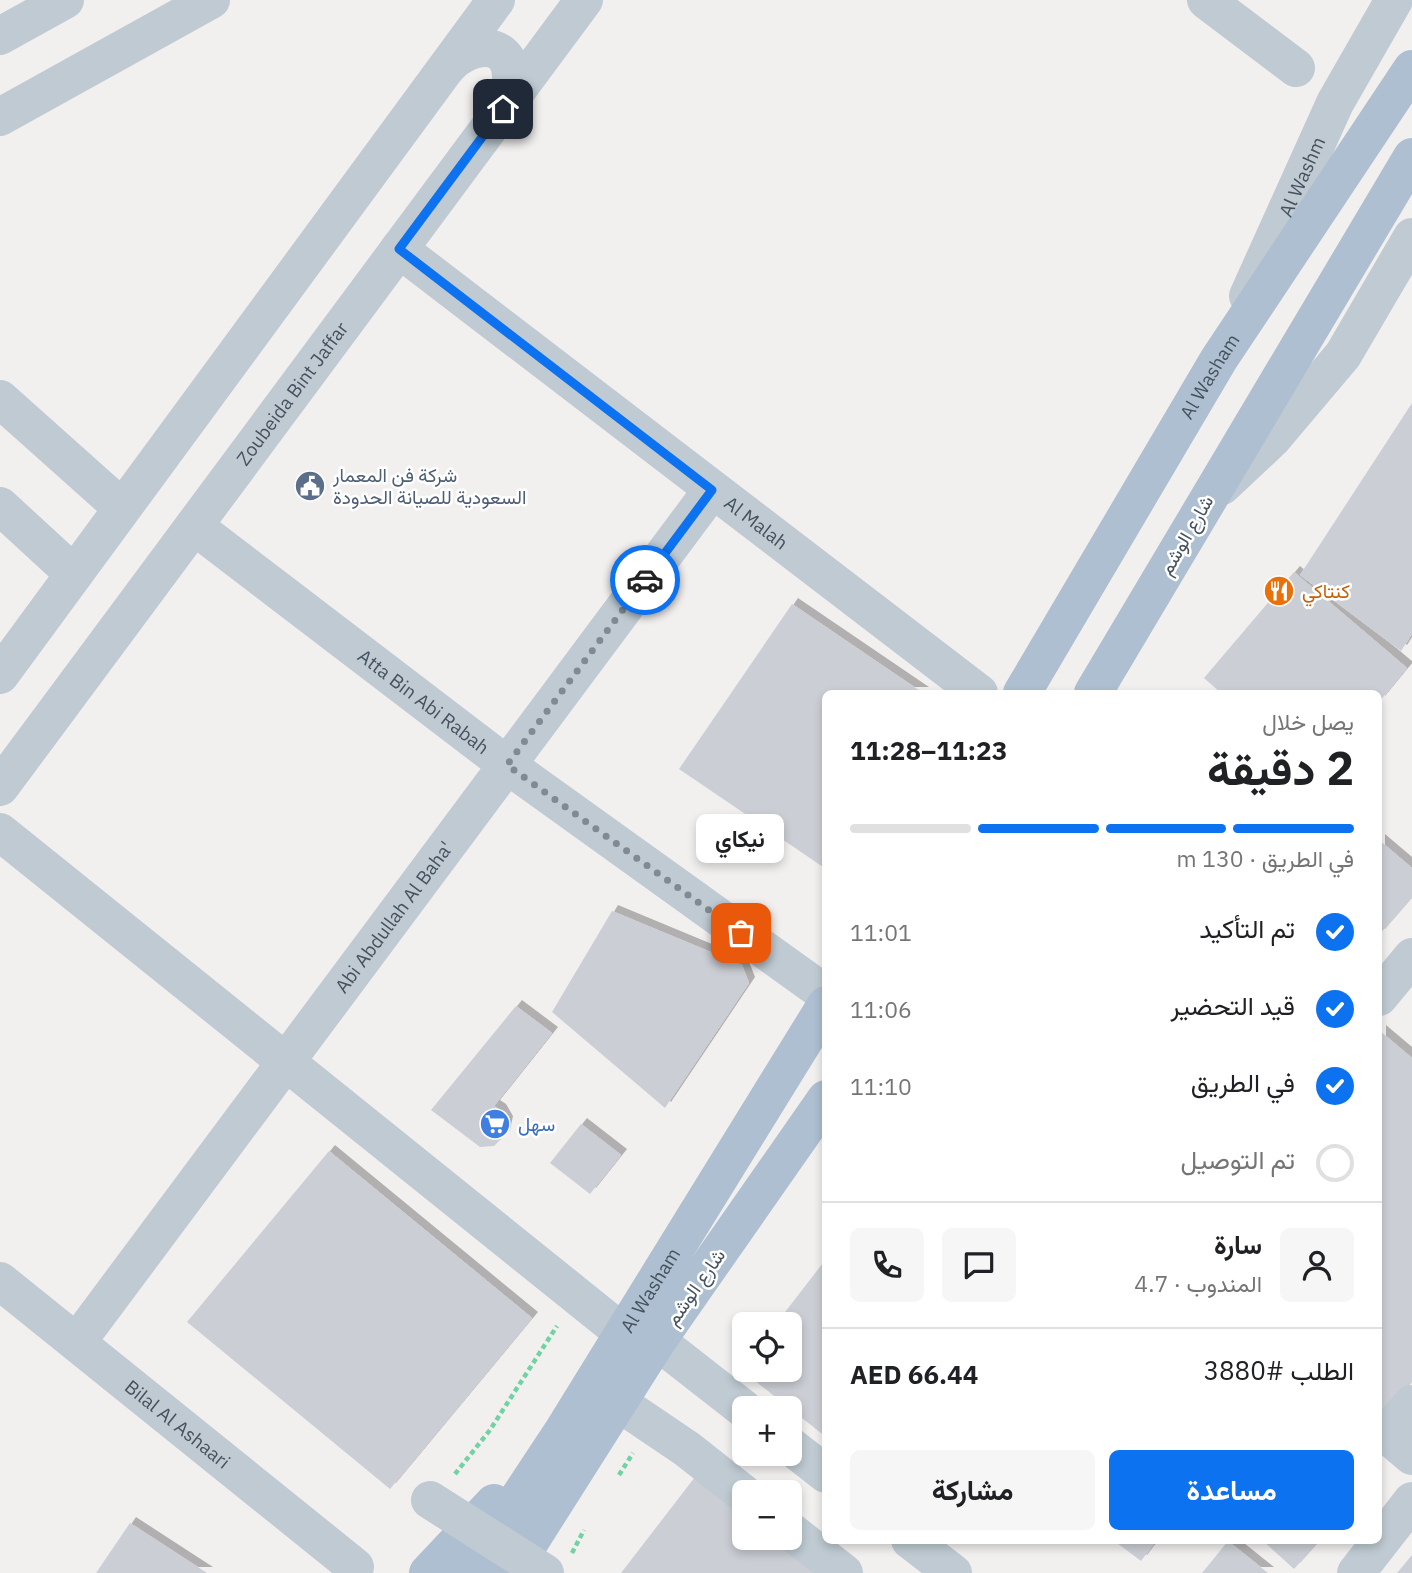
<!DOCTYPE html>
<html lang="ar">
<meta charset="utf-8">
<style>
body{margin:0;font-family:"IBM Plex Sans",Vazirmatn,sans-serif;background:#f6f6f6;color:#202124;direction:rtl;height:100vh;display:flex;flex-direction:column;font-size:26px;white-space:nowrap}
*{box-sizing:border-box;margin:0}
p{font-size:23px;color:#757577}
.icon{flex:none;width:38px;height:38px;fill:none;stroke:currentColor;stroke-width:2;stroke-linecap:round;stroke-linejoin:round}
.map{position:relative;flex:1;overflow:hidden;direction:ltr}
.details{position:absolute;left:822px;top:690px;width:560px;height:854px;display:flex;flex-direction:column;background:#fff;border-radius:10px;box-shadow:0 4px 10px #0003;direction:rtl}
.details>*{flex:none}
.tools{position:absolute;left:732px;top:1312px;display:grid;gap:14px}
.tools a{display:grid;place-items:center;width:70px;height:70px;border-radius:10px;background:#fff;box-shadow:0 4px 10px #0003;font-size:35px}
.pin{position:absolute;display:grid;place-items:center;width:60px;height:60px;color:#fff;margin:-30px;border-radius:14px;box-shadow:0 4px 10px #0006}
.courier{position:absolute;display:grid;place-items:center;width:70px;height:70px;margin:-35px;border:5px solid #0c72f0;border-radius:50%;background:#fff;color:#222;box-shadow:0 2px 9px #0007}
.bubble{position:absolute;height:49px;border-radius:10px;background:#fff;box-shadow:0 4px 10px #0003;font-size:23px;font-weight:700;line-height:49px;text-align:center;direction:rtl}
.summary em{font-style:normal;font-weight:700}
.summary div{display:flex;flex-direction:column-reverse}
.summary{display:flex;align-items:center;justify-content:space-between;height:119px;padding:0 28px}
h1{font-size:46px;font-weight:700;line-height:52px}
.bar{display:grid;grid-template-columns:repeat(4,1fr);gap:10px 7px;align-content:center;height:84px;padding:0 28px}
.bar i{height:9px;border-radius:5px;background:#e0e0e0}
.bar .current{background:#0c72f0}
.bar p{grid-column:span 4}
.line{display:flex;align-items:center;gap:18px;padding:0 28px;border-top:2px solid #e0e0e0}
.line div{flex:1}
.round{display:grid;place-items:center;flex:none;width:74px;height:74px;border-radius:10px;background:#f6f6f6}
ol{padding:0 28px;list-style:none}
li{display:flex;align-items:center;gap:21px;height:77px}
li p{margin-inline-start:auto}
li .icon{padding:7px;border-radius:50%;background:#0c72f0;color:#fff;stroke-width:4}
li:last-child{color:#757577}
li i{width:38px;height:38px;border:4px solid #e0e0e0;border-radius:50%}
.primary-button{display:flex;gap:14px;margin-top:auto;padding:14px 28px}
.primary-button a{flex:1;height:80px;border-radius:10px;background:#0c72f0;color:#fff;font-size:28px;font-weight:700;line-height:80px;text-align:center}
.primary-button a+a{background:#f6f6f6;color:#202124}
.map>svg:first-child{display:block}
.building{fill:#cbcfd5;filter:url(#shadow)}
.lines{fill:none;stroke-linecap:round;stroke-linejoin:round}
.path{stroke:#70d3a1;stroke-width:4.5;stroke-dasharray:5 3.5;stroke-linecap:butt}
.minor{stroke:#bfcad2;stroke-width:38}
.major{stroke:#adbfd0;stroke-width:38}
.minor-bridge{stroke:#bfcad2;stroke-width:38}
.done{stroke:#828a91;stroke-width:7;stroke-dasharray:0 12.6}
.route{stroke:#0c72f0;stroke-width:9}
.labels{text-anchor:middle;stroke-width:5;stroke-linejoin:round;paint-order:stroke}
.street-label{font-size:19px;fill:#46535f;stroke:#fff}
.service-label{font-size:19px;fill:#4e5e75;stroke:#fff;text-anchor:start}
.food-label{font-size:19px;fill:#c56008;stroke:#fff;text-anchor:start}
.shop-label{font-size:19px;fill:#366cbe;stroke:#fff;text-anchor:start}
</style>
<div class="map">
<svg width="1412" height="1573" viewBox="0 0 1412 1573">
<defs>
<filter id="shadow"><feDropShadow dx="6" dy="-6" stdDeviation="0" flood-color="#0004"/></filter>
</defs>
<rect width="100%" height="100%" fill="#f2efef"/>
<g class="building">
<polygon points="1412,403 1412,634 1401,651 1300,575"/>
<polygon points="1294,572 1407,668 1379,702 1379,693 1221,693 1204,678"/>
<polygon points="792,604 923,693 826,693 826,869 679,769"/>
<polygon points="1379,840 1412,868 1412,897 1379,935"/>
<polygon points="612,911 742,965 749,983 665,1108 552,1012"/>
<polygon points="516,1006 552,1033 494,1106 500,1110 507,1122 504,1136 494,1146 480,1147 431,1110"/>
<polygon points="1380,1031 1412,1058 1412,1381 1385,1413 1379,1407"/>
<polygon points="581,1124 621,1155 590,1194 550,1163"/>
<polygon points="329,1151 532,1318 390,1489 187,1322"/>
<polygon points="826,1259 826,1437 740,1369 744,1365 744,1370 789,1370 789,1325 775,1325"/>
<polygon points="695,1477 744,1515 744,1538 774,1538 819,1573 621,1573"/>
<polygon points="130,1523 207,1573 96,1573"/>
<polygon points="1113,1540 1157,1540 1141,1561"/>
<polygon points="1262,1540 1320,1540 1294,1569"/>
<polygon points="1228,1541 1268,1573 1202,1573"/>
<polygon points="1412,1555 1412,1573 1397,1573"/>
</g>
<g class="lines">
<g class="path">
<polyline points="455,1474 490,1430 557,1326"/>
<polyline points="619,1475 633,1453"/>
<polyline points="572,1553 584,1530"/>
</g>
<g class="minor">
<polyline points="1206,0 1296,68"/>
<polyline points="0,36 65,0"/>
<path d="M448,66C467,44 509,37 511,76C512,86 506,99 503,109"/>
<polyline points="0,117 211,0"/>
<path id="s1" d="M399,249L979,693"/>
<path id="s2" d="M1248,296L1335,103L1394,0"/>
<polyline points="0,399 122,508"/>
<polyline points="1222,486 1272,439 1343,355 1412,237"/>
<polyline points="0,506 74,574"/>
<path id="s3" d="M194,526L507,765L826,994"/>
<polyline points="0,675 496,0"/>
<path id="s4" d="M0,787L584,0"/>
<polyline points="0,832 623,1333"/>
<polyline points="1379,997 1412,957"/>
<path id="s5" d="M0,1281L355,1567"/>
<polyline points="657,1341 744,1409"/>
<path id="s6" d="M77,1342L712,490"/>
<polyline points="619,1403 687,1449 744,1494"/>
<polyline points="1379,1428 1412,1456"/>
<polyline points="1386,1434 1412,1404"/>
<polyline points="789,1445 826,1474"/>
<polyline points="789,1530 844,1573"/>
<polyline points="910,1540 953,1573"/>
<polyline points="1356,1573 1412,1501"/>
</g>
<g class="major">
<path id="s7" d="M1022,693L1219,359L1412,69"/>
<polyline points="1093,693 1412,157"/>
<polyline points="428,1573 494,1503"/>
<path id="s8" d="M469,1573L563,1431L826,1005"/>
<polyline points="510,1573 657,1341 826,1099"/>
</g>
<polyline class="minor-bridge" points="430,1500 545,1573"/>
</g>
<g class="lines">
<polyline class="done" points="645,580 507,765 741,933"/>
<polyline class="route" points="503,109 399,249 712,490 645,580"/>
</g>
<defs>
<g id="civic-disc" transform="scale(1.575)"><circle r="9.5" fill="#5c6f8a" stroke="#fff"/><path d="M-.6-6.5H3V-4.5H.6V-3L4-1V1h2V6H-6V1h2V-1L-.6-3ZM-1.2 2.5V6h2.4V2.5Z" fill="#fff"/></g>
<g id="restaurant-disc" transform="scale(1.575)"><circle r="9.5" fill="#e8710a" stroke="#fff"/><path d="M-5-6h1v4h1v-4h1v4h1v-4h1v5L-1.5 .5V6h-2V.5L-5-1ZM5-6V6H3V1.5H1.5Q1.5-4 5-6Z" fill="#fff"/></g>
<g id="supermarket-disc" transform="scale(1.575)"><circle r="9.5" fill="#3f7fe0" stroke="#fff"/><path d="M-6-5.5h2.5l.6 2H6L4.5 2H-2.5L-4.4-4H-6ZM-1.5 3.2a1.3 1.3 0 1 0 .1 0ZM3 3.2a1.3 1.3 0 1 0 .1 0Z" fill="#fff"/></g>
</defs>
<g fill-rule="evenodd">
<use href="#civic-disc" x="310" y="486"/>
<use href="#restaurant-disc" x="1279" y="591"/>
<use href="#supermarket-disc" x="495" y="1124"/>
</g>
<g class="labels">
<g class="street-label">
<text dy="7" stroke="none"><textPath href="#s2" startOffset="131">Al Washm</textPath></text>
<text dy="7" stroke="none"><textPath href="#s7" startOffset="368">Al Washam</textPath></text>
<text dy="7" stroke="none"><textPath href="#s4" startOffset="490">Zoubeida Bint Jaffar</textPath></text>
<text dy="7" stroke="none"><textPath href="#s1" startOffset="450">Al Malah</textPath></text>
<text transform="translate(1186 535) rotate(-60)" y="7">شارع الوشم</text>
<text dy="7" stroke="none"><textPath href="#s3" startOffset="289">Atta Bin Abi Rabah</textPath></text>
<text dy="7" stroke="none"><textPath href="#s6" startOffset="530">Abi Abdullah Al Baha'</textPath></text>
<text transform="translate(695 1287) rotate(-55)" y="7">شارع الوشم</text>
<text dy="7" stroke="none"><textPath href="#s8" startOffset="336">Al Washam</textPath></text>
<text dy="7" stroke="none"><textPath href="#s5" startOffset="228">Bilal Al Ashaari</textPath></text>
</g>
<g class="service-label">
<text x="333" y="482">شركة فن المعمار<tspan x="333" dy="22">السعودية للصيانة الحدودة</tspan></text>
</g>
<g class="food-label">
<text x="1302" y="598">كنتاكي</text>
</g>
<g class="shop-label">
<text x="518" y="1131">سهل</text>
</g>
</g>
</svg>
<div class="tools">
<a><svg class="icon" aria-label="locate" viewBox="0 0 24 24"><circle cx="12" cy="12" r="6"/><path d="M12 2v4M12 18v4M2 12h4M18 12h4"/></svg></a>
<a>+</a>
<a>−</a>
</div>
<div class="pin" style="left:741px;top:933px;background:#ea580c"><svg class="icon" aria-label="bag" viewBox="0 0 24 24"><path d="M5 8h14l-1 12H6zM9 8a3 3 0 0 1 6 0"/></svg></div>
<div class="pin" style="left:503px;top:109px;background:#1f2937"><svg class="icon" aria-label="home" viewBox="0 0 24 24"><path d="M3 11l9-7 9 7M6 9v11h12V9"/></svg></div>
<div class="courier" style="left:645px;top:580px"><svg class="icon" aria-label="car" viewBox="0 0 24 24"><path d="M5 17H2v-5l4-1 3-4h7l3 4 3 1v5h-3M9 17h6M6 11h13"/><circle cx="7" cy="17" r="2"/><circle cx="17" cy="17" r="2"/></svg></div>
<div class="bubble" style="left:696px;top:814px;width:88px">نيكاي</div>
<section class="details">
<div class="summary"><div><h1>2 دقيقة</h1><p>يصل خلال</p></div><em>11:23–11:28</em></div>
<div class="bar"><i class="current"></i><i class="current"></i><i class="current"></i><i></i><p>في الطريق · 130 m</p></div>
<ol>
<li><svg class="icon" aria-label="check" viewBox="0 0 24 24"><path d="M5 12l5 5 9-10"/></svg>تم التأكيد<p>11:01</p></li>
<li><svg class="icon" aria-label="check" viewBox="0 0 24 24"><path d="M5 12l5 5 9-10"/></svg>قيد التحضير<p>11:06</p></li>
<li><svg class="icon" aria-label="check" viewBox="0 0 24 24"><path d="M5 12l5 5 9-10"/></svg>في الطريق<p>11:10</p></li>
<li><i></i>تم التوصيل</li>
</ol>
<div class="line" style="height:126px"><a class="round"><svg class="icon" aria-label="person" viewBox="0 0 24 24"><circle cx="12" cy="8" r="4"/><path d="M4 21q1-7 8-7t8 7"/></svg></a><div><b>سارة</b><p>المندوب · 4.7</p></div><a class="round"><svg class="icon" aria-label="chat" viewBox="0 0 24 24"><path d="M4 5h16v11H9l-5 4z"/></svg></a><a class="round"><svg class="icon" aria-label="phone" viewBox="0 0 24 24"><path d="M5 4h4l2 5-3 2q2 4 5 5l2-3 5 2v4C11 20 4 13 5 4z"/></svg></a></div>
<div class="line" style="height:91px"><div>الطلب #3880</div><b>AED 66.44</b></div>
<div class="primary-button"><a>مساعدة</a><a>مشاركة</a></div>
</section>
</div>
